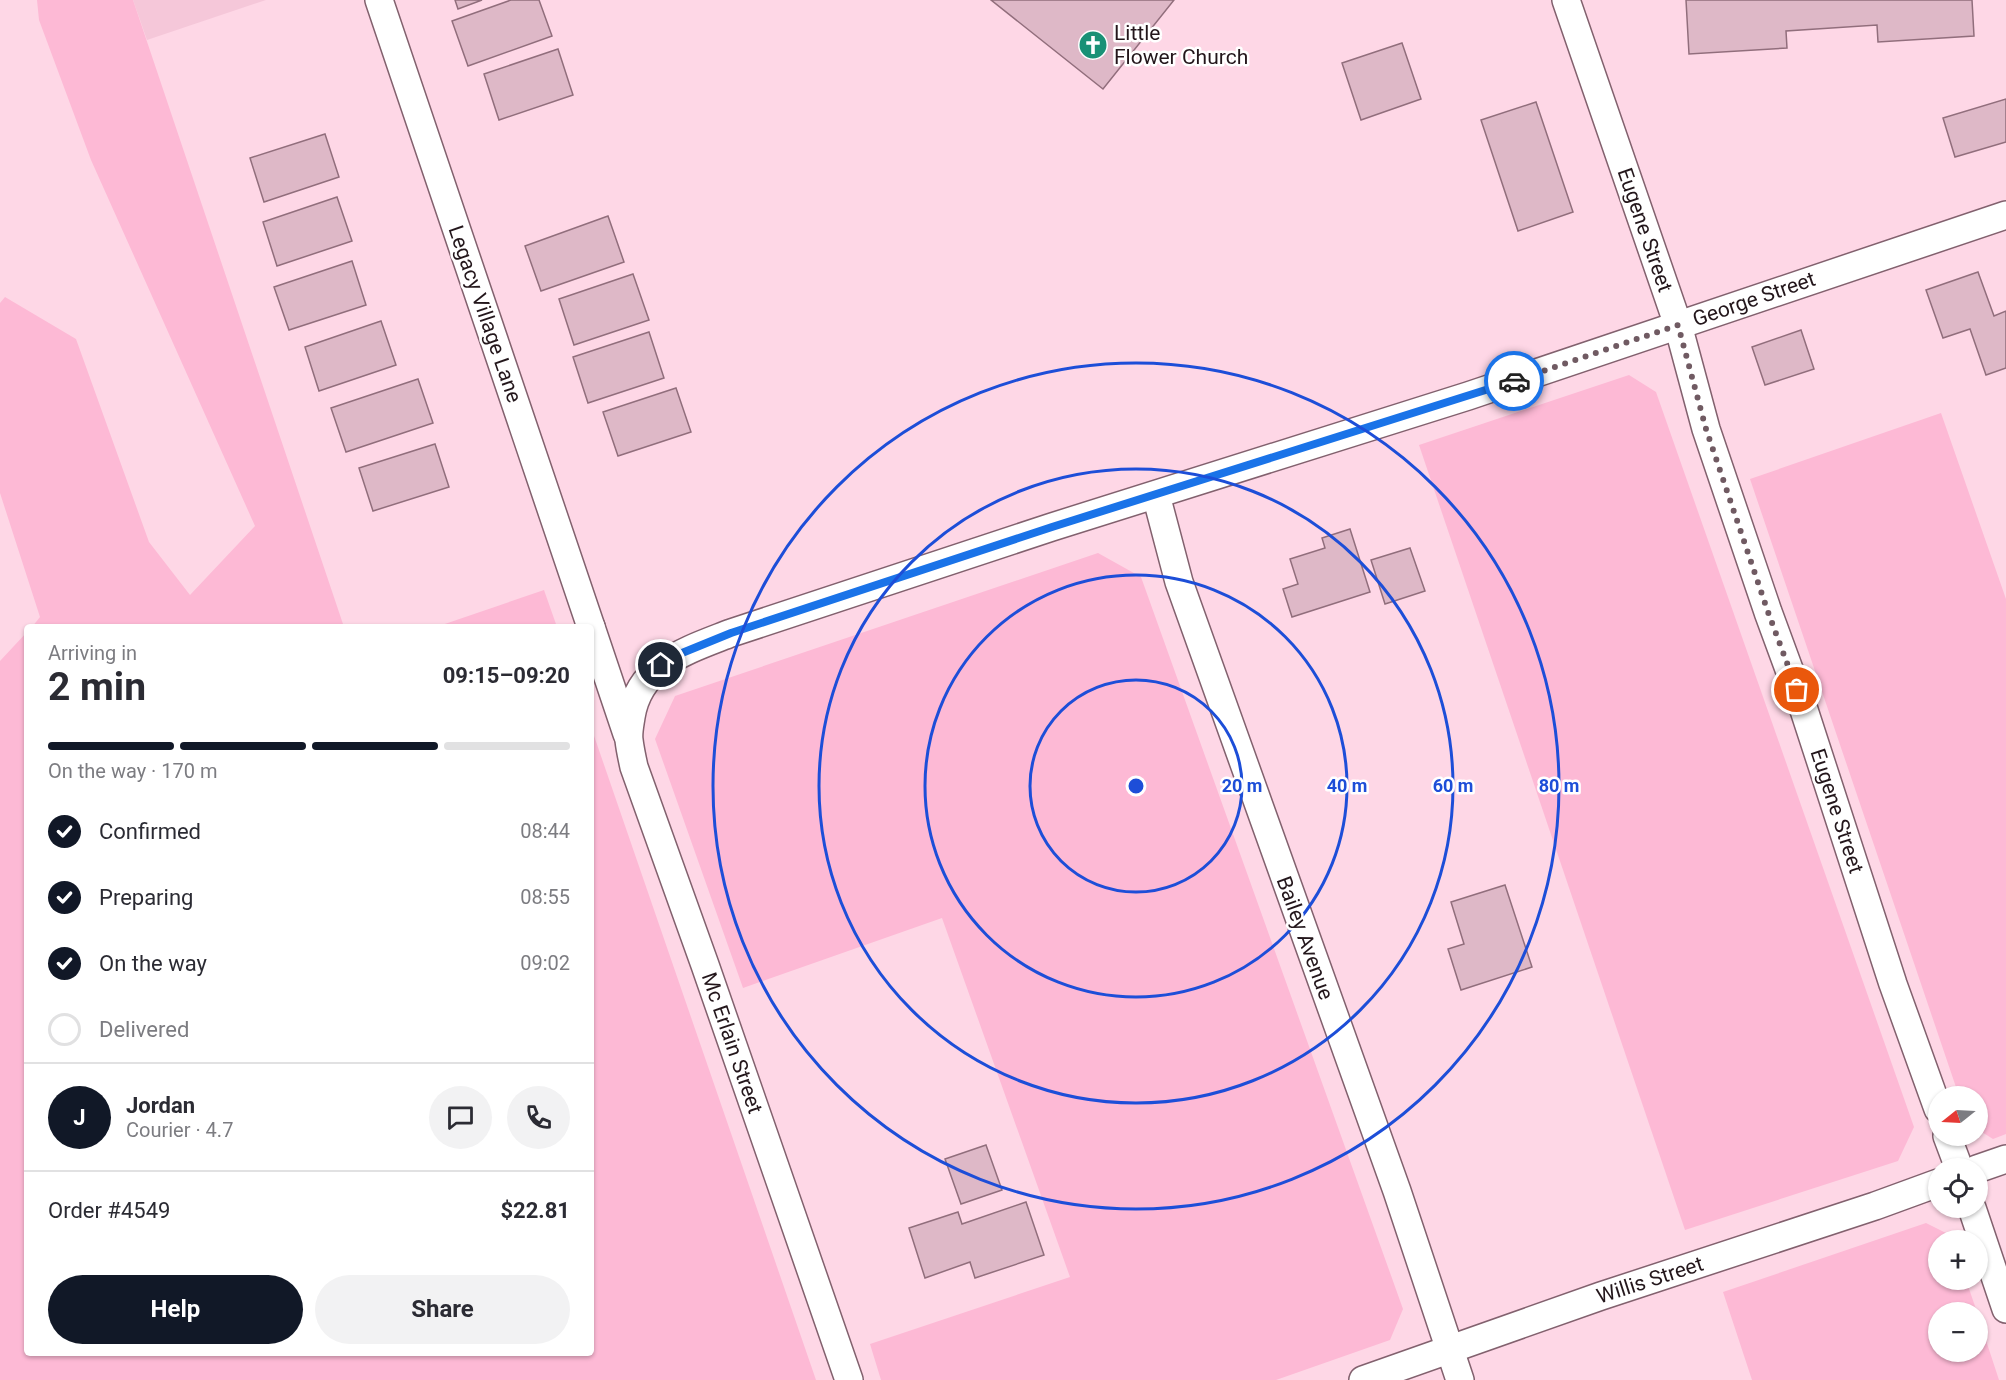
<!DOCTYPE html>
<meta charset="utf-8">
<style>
body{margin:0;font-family:Roboto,sans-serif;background:#f2f2f3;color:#2b2b33;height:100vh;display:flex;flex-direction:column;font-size:22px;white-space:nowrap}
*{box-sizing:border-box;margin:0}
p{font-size:20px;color:#7c7c81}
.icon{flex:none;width:33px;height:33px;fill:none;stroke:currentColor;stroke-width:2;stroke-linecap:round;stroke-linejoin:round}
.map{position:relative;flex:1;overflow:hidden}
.details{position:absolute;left:24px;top:624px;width:570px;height:732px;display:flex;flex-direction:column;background:#fff;border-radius:6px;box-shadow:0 2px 4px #0004}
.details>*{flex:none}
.needle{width:39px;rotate:252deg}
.controls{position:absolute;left:1928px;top:1086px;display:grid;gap:12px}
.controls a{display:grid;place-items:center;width:60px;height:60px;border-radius:50%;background:#fff;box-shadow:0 2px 4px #0004;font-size:30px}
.pin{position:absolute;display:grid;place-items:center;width:51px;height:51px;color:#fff;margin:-26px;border:3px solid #fff;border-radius:50%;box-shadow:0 2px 6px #0007}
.courier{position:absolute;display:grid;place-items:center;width:60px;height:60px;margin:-30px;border:4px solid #1a73e8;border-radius:50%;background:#fff;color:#222;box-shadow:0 2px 8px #0007}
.summary em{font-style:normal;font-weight:700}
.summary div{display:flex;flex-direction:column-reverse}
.summary{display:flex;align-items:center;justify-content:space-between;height:102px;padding:0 24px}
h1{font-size:39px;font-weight:700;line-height:45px}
.bar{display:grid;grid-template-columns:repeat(4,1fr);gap:9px 6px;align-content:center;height:72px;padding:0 24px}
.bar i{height:8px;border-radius:4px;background:#e1e1e2}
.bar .on{background:#111827}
.bar p{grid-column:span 4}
.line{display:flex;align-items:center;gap:15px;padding:0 24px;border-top:2px solid #e1e1e2}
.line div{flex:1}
.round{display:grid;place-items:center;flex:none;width:63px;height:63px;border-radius:32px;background:#f2f2f3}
ol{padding:0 24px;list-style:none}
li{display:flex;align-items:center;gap:18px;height:66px}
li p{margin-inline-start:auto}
li .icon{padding:6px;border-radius:50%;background:#111827;color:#fff;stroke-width:4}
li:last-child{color:#7c7c81}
li i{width:33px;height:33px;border:3px solid #e1e1e2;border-radius:50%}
.button{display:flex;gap:12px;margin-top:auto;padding:12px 24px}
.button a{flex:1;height:69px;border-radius:36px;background:#111827;color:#fff;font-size:24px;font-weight:700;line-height:69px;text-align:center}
.button a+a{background:#f2f2f3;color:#2b2b33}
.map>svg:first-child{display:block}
.built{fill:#f5c7d9}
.green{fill:#fdb9d5}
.building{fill:#deb8c7;stroke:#916e7c;stroke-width:1.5}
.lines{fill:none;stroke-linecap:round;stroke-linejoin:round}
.street-casing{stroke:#82616e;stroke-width:30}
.street{stroke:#fff;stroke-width:27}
.done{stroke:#705a62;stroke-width:6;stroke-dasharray:0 10.8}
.route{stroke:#1a73e8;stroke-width:8}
.ring{fill:none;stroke:#1d4ed8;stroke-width:3}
.labels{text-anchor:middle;stroke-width:5;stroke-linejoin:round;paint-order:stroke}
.poi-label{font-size:21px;fill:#23161b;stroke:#fff;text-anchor:start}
.street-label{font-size:21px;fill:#23161b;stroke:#fff}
.centre{fill:#1d4ed8;stroke:#fff;stroke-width:3}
.ring-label{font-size:18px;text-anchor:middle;font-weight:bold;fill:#1d4ed8;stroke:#fff;stroke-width:5;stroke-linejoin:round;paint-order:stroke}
</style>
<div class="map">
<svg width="2006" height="1380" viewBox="0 0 2006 1380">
<rect width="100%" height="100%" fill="#fed7e6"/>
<polygon class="built" points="133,0 266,0 147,40"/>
<g class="green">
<polygon points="37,0 133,0 344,627 32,627 40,617 0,493 0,303 5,297 76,339 149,542 190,595 255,526 91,160 39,20"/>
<polygon points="1629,375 1656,392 1914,1127 1898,1161 1685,1230 1419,445"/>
<polygon points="1941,413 2006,599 2006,1134 1993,1139 1977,1129 1977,1096 1959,1096 1750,479"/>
<polygon points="1098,553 1141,577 1403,1309 1390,1340 1276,1380 881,1380 870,1344 1070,1277 942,918 743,988 655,739 675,696"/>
<polygon points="544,590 557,627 436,627"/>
<polygon points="27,632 27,1353 591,1353 591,727 816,1380 0,1380 0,661"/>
<polygon points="1926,1223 1952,1236 1954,1240 1938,1240 1938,1280 1966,1280 1977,1312 1938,1312 1938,1352 1977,1352 1977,1313 1999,1380 1752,1380 1723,1292"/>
</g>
<g class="building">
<polygon points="455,0 482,0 458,9"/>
<polygon points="511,0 539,0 552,36 468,66 452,21"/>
<polygon points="991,0 1174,0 1103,89"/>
<polygon points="1686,0 1972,0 1974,36 1878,42 1877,25 1786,31 1787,48 1689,54"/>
<polygon points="1402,43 1421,99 1361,120 1342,63"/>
<polygon points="558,49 573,95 499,120 484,74"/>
<polygon points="2006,99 2006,142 1955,157 1943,118"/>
<polygon points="1536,102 1573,212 1518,231 1481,120"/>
<polygon points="325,134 339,177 264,202 250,158"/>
<polygon points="337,197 352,241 277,266 263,222"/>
<polygon points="608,216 624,262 541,291 525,246"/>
<polygon points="352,261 366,305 289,330 274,287"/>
<polygon points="1978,272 1994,316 2006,311 2006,368 1986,375 1970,329 1943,338 1926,290"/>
<polygon points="633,274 649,320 574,345 559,299"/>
<polygon points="381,321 396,365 319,391 305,347"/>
<polygon points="1801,330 1814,369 1765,385 1752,347"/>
<polygon points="649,332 664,378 588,403 573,357"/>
<polygon points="418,379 433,423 346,452 331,408"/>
<polygon points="676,388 691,432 618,456 603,412"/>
<polygon points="435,444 449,487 373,511 359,468"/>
<polygon points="1350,529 1370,592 1292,617 1283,589 1298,584 1290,559 1325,548 1322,538"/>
<polygon points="1410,548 1425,591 1385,604 1371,560"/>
<polygon points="1505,885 1532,967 1461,990 1448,949 1464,944 1451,902"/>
<polygon points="986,1145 1002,1190 961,1204 945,1159"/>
<polygon points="1026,1202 1044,1255 975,1278 970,1262 925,1278 909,1228 958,1212 962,1224"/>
</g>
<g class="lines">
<g class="street-casing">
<g id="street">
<polyline points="379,0 591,627"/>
<polyline points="1566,0 1678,325 1706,429 1768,612 1804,710 1893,984 1938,1109"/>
<polyline points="1156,495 1179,582 1397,1191 1460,1380"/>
<polyline points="591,627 627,734"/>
<polyline points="1947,1136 1959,1168"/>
<polyline points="1977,1169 2006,1159"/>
<polyline points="1972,1208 2006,1309"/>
<path d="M849,1380L705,965L634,767C632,758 630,749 629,740C628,733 630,724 631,717C639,664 688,650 731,633L1052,527L1468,396L2006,215"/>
<polyline points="1363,1380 1601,1296 1875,1206 1938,1183"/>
</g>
</g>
<use href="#street" class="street"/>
</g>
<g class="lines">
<polyline class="done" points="1514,381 1678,325 1706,429 1768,612 1797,690"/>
<polyline class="route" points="661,665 682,653 731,633 1052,527 1514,381"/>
</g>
<g class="ring">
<circle cx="1136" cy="786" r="106"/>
<circle cx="1136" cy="786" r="211"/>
<circle cx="1136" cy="786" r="317"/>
<circle cx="1136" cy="786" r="423"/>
</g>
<defs>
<g id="church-disc" transform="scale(1.5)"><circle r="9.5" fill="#199176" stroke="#fff"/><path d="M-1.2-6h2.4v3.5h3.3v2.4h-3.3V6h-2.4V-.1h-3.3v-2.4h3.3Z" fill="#fff"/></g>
</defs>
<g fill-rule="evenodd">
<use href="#church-disc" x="1093" y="45"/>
</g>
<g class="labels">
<g class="poi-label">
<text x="1114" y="40">Little<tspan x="1114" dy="24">Flower Church</tspan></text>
</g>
<g class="street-label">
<text transform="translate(1645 230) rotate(71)" y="7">Eugene Street</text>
<text transform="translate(1754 299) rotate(-19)" y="7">George Street</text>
<text transform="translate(485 314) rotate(71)" y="7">Legacy Village Lane</text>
<text transform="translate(1837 811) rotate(72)" y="7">Eugene Street</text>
<text transform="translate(1305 938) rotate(70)" y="7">Bailey Avenue</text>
<text transform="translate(732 1043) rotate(71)" y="7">Mc Erlain Street</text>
<text transform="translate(1650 1280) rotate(-18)" y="7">Willis Street</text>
</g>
</g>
<circle cx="1136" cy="786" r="9" class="centre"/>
<g class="ring-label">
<text x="1242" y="792">20 m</text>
<text x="1347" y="792">40 m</text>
<text x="1453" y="792">60 m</text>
<text x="1559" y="792">80 m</text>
</g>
</svg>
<div class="controls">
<a><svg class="needle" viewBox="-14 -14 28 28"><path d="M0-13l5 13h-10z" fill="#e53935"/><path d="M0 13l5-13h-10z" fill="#7c7c81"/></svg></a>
<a><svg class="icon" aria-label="locate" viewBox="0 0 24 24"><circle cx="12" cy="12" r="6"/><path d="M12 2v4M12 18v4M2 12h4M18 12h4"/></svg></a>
<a>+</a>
<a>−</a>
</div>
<div class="pin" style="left:1797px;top:690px;background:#ea580c"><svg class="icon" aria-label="bag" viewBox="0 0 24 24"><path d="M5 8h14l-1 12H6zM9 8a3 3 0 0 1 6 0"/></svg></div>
<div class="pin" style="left:661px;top:665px;background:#1f2937"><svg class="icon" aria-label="home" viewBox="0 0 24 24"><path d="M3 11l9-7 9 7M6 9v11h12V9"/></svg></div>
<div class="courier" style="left:1514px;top:381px"><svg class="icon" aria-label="car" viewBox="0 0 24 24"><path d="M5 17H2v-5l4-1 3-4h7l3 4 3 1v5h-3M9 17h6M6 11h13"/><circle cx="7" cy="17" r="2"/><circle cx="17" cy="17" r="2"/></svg></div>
<section class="details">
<div class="summary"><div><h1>2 min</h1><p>Arriving in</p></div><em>09:15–09:20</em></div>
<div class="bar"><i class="on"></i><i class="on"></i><i class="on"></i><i></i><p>On the way · 170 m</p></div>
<ol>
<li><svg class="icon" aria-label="check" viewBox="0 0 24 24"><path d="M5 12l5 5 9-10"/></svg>Confirmed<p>08:44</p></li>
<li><svg class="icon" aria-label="check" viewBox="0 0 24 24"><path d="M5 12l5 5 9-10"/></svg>Preparing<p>08:55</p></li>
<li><svg class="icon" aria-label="check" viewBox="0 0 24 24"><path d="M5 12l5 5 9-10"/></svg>On the way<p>09:02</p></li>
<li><i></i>Delivered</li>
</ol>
<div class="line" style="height:108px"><b class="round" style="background:#111827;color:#fff">J</b><div><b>Jordan</b><p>Courier · 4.7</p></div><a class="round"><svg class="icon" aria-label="chat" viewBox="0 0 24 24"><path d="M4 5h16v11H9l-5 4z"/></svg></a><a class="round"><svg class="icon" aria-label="phone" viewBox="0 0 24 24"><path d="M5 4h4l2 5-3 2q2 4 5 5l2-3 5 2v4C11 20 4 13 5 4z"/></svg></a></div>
<div class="line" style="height:78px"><div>Order #4549</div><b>$22.81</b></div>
<div class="button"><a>Help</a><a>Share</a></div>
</section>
</div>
